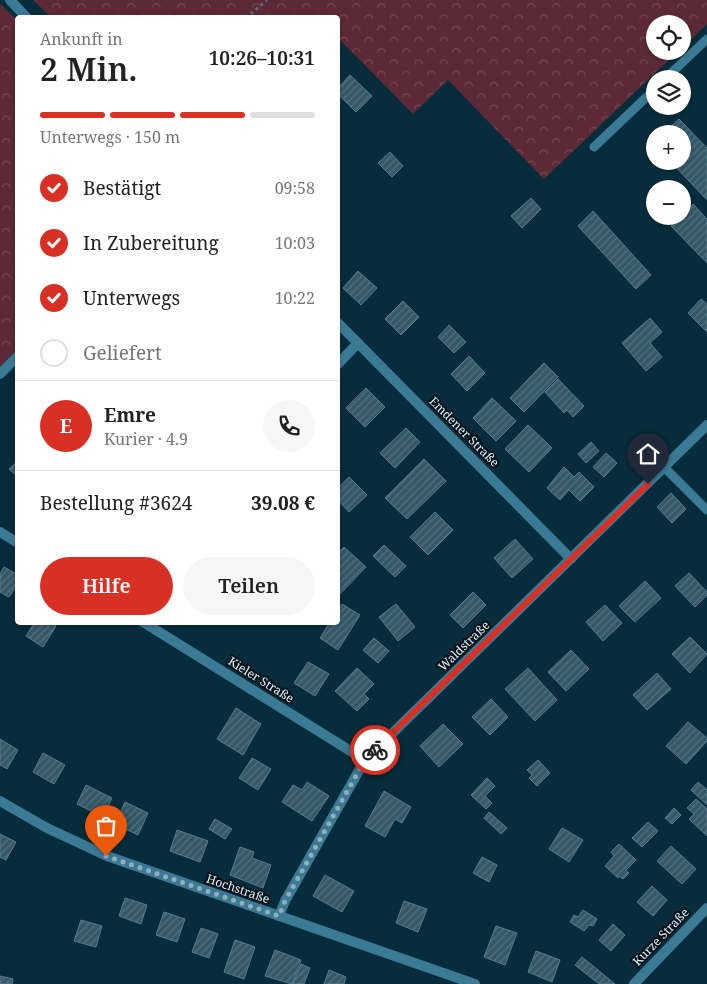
<!DOCTYPE html>
<html lang="de">
<meta charset="utf-8">
<style>
body{margin:0;font-family:"Noto Serif",serif;background:#f6f6f6;color:#222;height:100vh;display:flex;flex-direction:column;font-size:19px;white-space:nowrap}
*{box-sizing:border-box;margin:0}
p{font-size:16px;color:#767676}
.icon{flex:none;width:28px;height:28px;fill:none;stroke:currentColor;stroke-width:2;stroke-linecap:round;stroke-linejoin:round}
.map{position:relative;flex:1;overflow:hidden}
.details{position:absolute;left:15px;top:15px;width:325px;height:610px;display:flex;flex-direction:column;background:#fff;border-radius:5px;box-shadow:0 1px 4px #0004}
.details>*{flex:none}
.buttons{position:absolute;left:646px;top:15px;display:grid;gap:10px}
.buttons a{display:grid;place-items:center;width:45px;height:45px;border-radius:50%;background:#fff;box-shadow:0 1px 4px #0004;font-size:25px}
.pin{position:absolute;display:grid;place-items:center;width:42px;height:42px;color:#fff;margin:-51px -21px;border-radius:50% 50% 50% 0;rotate:-45deg;box-shadow:0 0 5px #0007}
.pin .icon{rotate:45deg}
.courier{position:absolute;display:grid;place-items:center;width:50px;height:50px;margin:-25px;border:4px solid #d93025;border-radius:50%;background:#fff;color:#222;box-shadow:0 1px 6px #0007}
.head em{font-style:normal;font-weight:600}
.head div{display:flex;flex-direction:column-reverse}
.head{display:flex;align-items:center;justify-content:space-between;height:85px;padding:0 25px}
h1{font-size:32px;font-weight:600;line-height:38px}
.bar{display:grid;grid-template-columns:repeat(4,1fr);gap:8px 5px;align-content:center;height:60px;padding:0 25px}
.bar i{height:6px;border-radius:4px;background:#e0e0e0}
.bar .on{background:#d93025}
.bar p{grid-column:span 4}
.line{display:flex;align-items:center;gap:12px;padding:0 25px;border-top:1px solid #e0e0e0}
.line div{flex:1}
.round{display:grid;place-items:center;flex:none;width:52px;height:52px;border-radius:26px;background:#f6f6f6}
ol{padding:0 25px;list-style:none}
li{display:flex;align-items:center;gap:15px;height:55px}
li p{margin-inline-start:auto}
li .icon{padding:5px;border-radius:50%;background:#d93025;color:#fff;stroke-width:4}
li:last-child{color:#767676}
li i{width:28px;height:28px;border:2px solid #e0e0e0;border-radius:50%}
.button{display:flex;gap:10px;margin-top:auto;padding:10px 25px}
.button a{flex:1;height:58px;border-radius:30px;background:#d93025;color:#fff;font-size:20px;font-weight:600;line-height:58px;text-align:center}
.button a+a{background:#f6f6f6;color:#222}
.map>svg:first-child{display:block}
.forest{fill:url(#forest-crowns)}
.building{fill:url(#building-hatch);stroke:#587c8d}
.lines{fill:none;stroke-linecap:round;stroke-linejoin:round}
.path{stroke:#567582;stroke-width:3;stroke-dasharray:2.5 4;stroke-linecap:butt}
.lane{stroke:#3b7a95;stroke-width:9}
.street{stroke:#3b7a95;stroke-width:10}
.done{stroke:#94adb9;stroke-width:5;stroke-dasharray:0 9}
.route{stroke:#d93025;stroke-width:6}
.labels{text-anchor:middle;stroke-width:4;stroke-linejoin:round;paint-order:stroke}
.street-label{font-size:12px;fill:#e0f3fd;stroke:#051319}
</style>
<div class="map">
<svg width="707" height="984" viewBox="0 0 707 984">
<defs>
<pattern id="forest-crowns" width="20" height="18" patternUnits="userSpaceOnUse" patternTransform="scale(1.25)"><rect width="20" height="18" fill="#5e2936"/><path d="M2 6a3 3 0 1 1 6 0M12 15a3 3 0 1 1 6 0" fill="none" stroke="#754854"/></pattern>
<pattern id="building-hatch" width="6" height="6" patternUnits="userSpaceOnUse" patternTransform="scale(1.25)"><rect width="6" height="6" fill="#355868"/><path d="M-1 1l2-2M0 6l6-6M5 7l2-2" fill="none" stroke="#52707e"/></pattern>
</defs>
<rect width="100%" height="100%" fill="#072c3b"/>
<g class="forest">
<polygon points="33,0 707,0 707,24 683,47 682,24 655,24 655,51 678,51 544,179 448,80 413,114 338,38 338,18 51,17"/>
<polygon points="0,4 18,21 17,349 0,367"/>
</g>
<g class="building">
<polygon points="350,75 372,96 356,112 338,94 338,88"/>
<polygon points="679,119 707,148 707,200 670,161 682,161 682,134 663,134"/>
<polygon points="390,152 403,166 392,177 378,163"/>
<polygon points="531,198 541,209 522,228 511,216"/>
<polygon points="693,204 707,219 707,263 671,226"/>
<polygon points="593,211 651,275 636,289 578,226"/>
<polygon points="358,271 377,288 361,305 343,288"/>
<polygon points="701,299 707,304 707,332 688,313"/>
<polygon points="403,301 419,317 401,335 385,319"/>
<polygon points="650,318 662,332 650,343 662,357 646,371 622,343"/>
<polygon points="449,325 466,342 454,353 438,337"/>
<polygon points="469,356 485,373 467,391 451,374"/>
<polygon points="544,363 558,377 524,412 510,398"/>
<polygon points="558,379 584,406 573,417 567,410 564,413 545,392"/>
<polygon points="366,388 385,407 365,427 346,408"/>
<polygon points="492,398 516,421 496,441 473,418"/>
<polygon points="528,425 552,448 529,472 505,449"/>
<polygon points="406,428 420,442 395,468 380,453"/>
<polygon points="591,442 599,451 586,463 578,454"/>
<polygon points="606,453 617,463 604,477 593,467"/>
<polygon points="424,459 446,481 407,519 385,498"/>
<polygon points="18,461 18,477 9,469"/>
<polygon points="564,467 574,477 579,472 594,487 580,501 569,490 560,500 547,488"/>
<polygon points="349,477 367,495 349,512 338,500 338,488"/>
<polygon points="671,493 686,509 672,523 657,507"/>
<polygon points="435,512 453,530 428,555 410,537"/>
<polygon points="515,539 533,559 512,578 494,558"/>
<polygon points="384,545 406,566 395,577 373,556"/>
<polygon points="344,547 366,567 338,596 338,553"/>
<polygon points="4,567 18,575 18,584 9,597 0,592 0,574"/>
<polygon points="689,573 707,592 707,595 695,607 675,586"/>
<polygon points="645,581 661,598 635,622 619,606"/>
<polygon points="473,592 486,605 463,628 450,615"/>
<polygon points="342,604 360,615 338,650 320,638 330,622 338,622 338,611"/>
<polygon points="396,604 415,627 398,641 379,617"/>
<polygon points="605,605 622,623 603,641 586,622"/>
<polygon points="35,622 43,625 45,622 50,622 56,626 43,647 26,636"/>
<polygon points="690,637 707,654 690,673 672,654"/>
<polygon points="374,638 389,651 378,663 363,650"/>
<polygon points="571,650 589,669 566,691 548,672"/>
<polygon points="308,662 329,674 315,696 294,683"/>
<polygon points="357,668 374,684 364,694 369,699 357,711 335,691"/>
<polygon points="528,668 557,700 535,721 505,689"/>
<polygon points="657,673 671,689 647,710 633,695"/>
<polygon points="491,699 508,717 490,735 472,717"/>
<polygon points="236,708 261,724 243,755 217,739"/>
<polygon points="688,722 707,738 707,741 686,764 666,746"/>
<polygon points="443,724 463,744 439,767 420,746"/>
<polygon points="0,739 18,750 7,769 0,765"/>
<polygon points="43,753 65,765 54,784 33,772"/>
<polygon points="252,758 271,769 258,790 239,778"/>
<polygon points="538,760 550,773 537,786 529,778 532,775 527,770"/>
<polygon points="487,778 495,786 485,796 492,803 486,809 471,795"/>
<polygon points="307,782 329,796 312,821 282,802 293,785 302,790"/>
<polygon points="698,782 707,790 707,805 691,790"/>
<polygon points="86,785 112,798 103,817 77,804"/>
<polygon points="384,791 411,807 402,823 395,819 385,837 365,826"/>
<polygon points="696,799 707,809 707,836 689,819 694,814 687,808"/>
<polygon points="125,802 148,813 138,835 115,824"/>
<polygon points="674,808 681,815 672,824 665,818"/>
<polygon points="489,812 507,828 501,834 484,818"/>
<polygon points="215,819 232,829 225,839 209,829"/>
<polygon points="648,822 658,831 642,847 632,838"/>
<polygon points="562,828 583,840 569,862 549,849"/>
<polygon points="177,830 208,841 200,862 170,851"/>
<polygon points="0,834 16,842 6,860 0,857"/>
<polygon points="619,844 636,860 626,870 629,873 623,879 619,876 618,878 605,866 614,856 611,852"/>
<polygon points="671,846 696,869 682,884 657,861"/>
<polygon points="240,847 254,852 252,858 271,865 263,888 230,875"/>
<polygon points="482,857 497,865 489,882 473,873"/>
<polygon points="325,875 354,891 342,912 313,896"/>
<polygon points="652,886 667,900 653,916 637,902"/>
<polygon points="125,898 147,905 141,924 119,916"/>
<polygon points="404,901 427,909 418,932 396,923"/>
<polygon points="583,910 597,919 593,926 589,925 584,931 570,922 574,915 578,917"/>
<polygon points="164,912 185,919 177,942 156,935"/>
<polygon points="81,920 102,926 96,947 74,941"/>
<polygon points="613,924 625,935 611,951 599,940"/>
<polygon points="496,926 517,933 505,965 484,957"/>
<polygon points="201,928 218,934 209,958 192,952"/>
<polygon points="235,940 255,947 244,979 224,972"/>
<polygon points="275,950 301,960 292,984 265,976"/>
<polygon points="536,951 560,960 552,982 528,972"/>
<polygon points="582,957 615,984 599,984 575,965"/>
<polygon points="301,964 310,968 304,984 293,984"/>
<polygon points="329,970 346,977 344,984 324,984"/>
<polygon points="0,976 13,979 12,984 0,984"/>
</g>
<g class="lines">
<polyline class="path" points="246,18 267,0"/>
<g class="lane">
<polyline points="665,79 707,39"/>
<polyline points="594,147 655,89"/>
<polyline points="664,467 707,510"/>
</g>
<g class="street">
<polyline points="10,0 27,18"/>
<polyline points="338,323 571,559"/>
<polyline points="338,364 358,343"/>
<polyline points="0,374 18,356"/>
<polyline points="0,532 18,543"/>
<polyline points="143,622 365,760"/>
<polyline points="0,801 47,828 107,856 475,984"/>
<polyline points="279,916 285,901 365,760 707,425"/>
<polyline points="634,984 707,908"/>
</g>
</g>
<g class="lines">
<polyline class="done" points="106,856 279,916 285,901 365,760 375,750"/>
<polyline class="route" points="375,750 648,484"/>
</g>
<g class="labels">
<g class="street-label">
<text transform="translate(464 432) rotate(45)" y="4">Emdener Straße</text>
<text transform="translate(464 646) rotate(-44)" y="4">Waldstraße</text>
<text transform="translate(261 680) rotate(32)" y="4">Kieler Straße</text>
<text transform="translate(238 889) rotate(19)" y="4">Hochstraße</text>
<text transform="translate(661 937) rotate(-46)" y="4">Kurze Straße</text>
</g>
</g>
</svg>
<div class="buttons">
<a><svg class="icon" aria-label="locate" viewBox="0 0 24 24"><circle cx="12" cy="12" r="6"/><path d="M12 2v4M12 18v4M2 12h4M18 12h4"/></svg></a>
<a><svg class="icon" aria-label="layers" viewBox="0 0 24 24"><path d="M12 4l9 5-9 5-9-5zM3 14l9 5 9-5"/></svg></a>
<a>+</a>
<a>−</a>
</div>
<div class="pin" style="left:106px;top:856px;background:#ea580c"><svg class="icon" aria-label="bag" viewBox="0 0 24 24"><path d="M5 8h14l-1 12H6zM9 8a3 3 0 0 1 6 0"/></svg></div>
<div class="pin" style="left:648px;top:484px;background:#1f2937"><svg class="icon" aria-label="home" viewBox="0 0 24 24"><path d="M3 11l9-7 9 7M6 9v11h12V9"/></svg></div>
<div class="courier" style="left:375px;top:750px"><svg class="icon" aria-label="bike" viewBox="0 0 24 24"><circle cx="6" cy="16" r="4"/><circle cx="18" cy="16" r="4"/><path d="M6 16l4-8h5l3 8M10 8l3 8H6M13 5h3"/></svg></div>
<section class="details">
<div class="head"><div><h1>2 Min.</h1><p>Ankunft in</p></div><em>10:26–10:31</em></div>
<div class="bar"><i class="on"></i><i class="on"></i><i class="on"></i><i></i><p>Unterwegs · 150 m</p></div>
<ol>
<li><svg class="icon" aria-label="check" viewBox="0 0 24 24"><path d="M5 12l5 5 9-10"/></svg>Bestätigt<p>09:58</p></li>
<li><svg class="icon" aria-label="check" viewBox="0 0 24 24"><path d="M5 12l5 5 9-10"/></svg>In Zubereitung<p>10:03</p></li>
<li><svg class="icon" aria-label="check" viewBox="0 0 24 24"><path d="M5 12l5 5 9-10"/></svg>Unterwegs<p>10:22</p></li>
<li><i></i>Geliefert</li>
</ol>
<div class="line" style="height:90px"><b class="round" style="background:#d93025;color:#fff">E</b><div><b>Emre</b><p>Kurier · 4.9</p></div><a class="round"><svg class="icon" aria-label="phone" viewBox="0 0 24 24"><path d="M5 4h4l2 5-3 2q2 4 5 5l2-3 5 2v4C11 20 4 13 5 4z"/></svg></a></div>
<div class="line" style="height:65px"><div>Bestellung #3624</div><b>39.08 €</b></div>
<div class="button"><a>Hilfe</a><a>Teilen</a></div>
</section>
</div>
